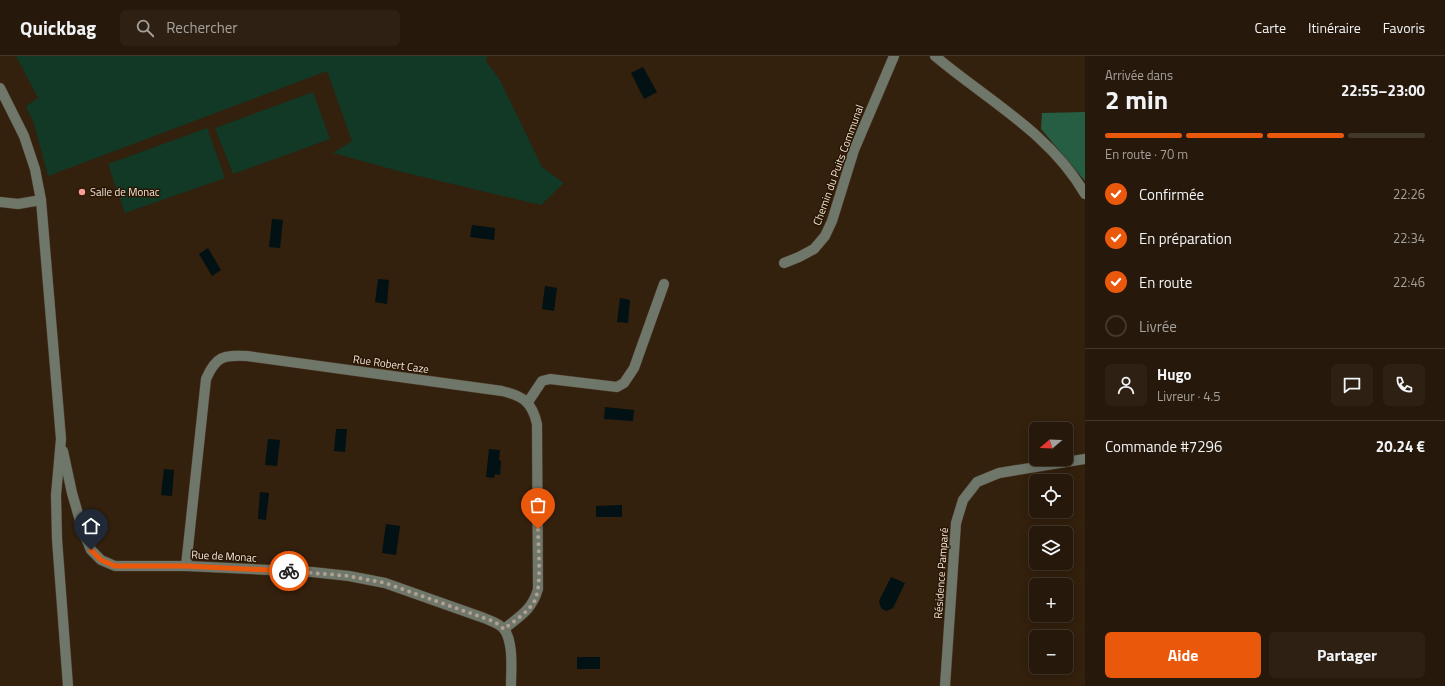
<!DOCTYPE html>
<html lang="fr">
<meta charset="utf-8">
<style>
body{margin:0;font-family:"Titillium Web",sans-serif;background:#2e2113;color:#f1f3f6;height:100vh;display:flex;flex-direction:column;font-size:15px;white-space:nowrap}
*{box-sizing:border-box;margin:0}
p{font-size:13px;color:#a4a09c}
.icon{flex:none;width:22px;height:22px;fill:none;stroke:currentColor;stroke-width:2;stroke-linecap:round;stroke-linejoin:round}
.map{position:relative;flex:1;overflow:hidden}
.drawer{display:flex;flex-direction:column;background:#26180a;width:360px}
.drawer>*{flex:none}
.needle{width:26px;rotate:251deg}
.fabs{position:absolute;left:1029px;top:366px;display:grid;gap:8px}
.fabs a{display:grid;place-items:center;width:44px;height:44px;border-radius:6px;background:#26180a;box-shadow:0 2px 10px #0003,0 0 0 1px #42372b;font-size:20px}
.pin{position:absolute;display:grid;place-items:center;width:34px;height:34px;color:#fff;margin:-41px -17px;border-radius:50% 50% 50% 0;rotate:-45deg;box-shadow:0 0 4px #0007}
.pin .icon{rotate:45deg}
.courier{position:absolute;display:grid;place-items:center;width:40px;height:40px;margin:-20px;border:3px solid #ea580c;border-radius:50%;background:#fff;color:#222;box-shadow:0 1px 5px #0007}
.summary em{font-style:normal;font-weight:700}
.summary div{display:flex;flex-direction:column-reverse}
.summary{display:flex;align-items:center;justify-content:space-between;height:68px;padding:0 20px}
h1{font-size:26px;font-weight:700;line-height:30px}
.bar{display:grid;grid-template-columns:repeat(4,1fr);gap:6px 4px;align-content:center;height:48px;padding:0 20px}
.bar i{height:5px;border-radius:3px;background:#42372b}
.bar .current{background:#ea580c}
.bar p{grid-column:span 4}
.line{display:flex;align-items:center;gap:10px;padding:0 20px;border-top:1px solid #42372b}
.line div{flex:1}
.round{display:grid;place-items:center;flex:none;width:42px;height:42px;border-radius:6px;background:#2e2113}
ol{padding:0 20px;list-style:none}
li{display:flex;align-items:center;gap:12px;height:44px}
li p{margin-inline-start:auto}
li .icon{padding:4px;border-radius:50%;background:#ea580c;color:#fff;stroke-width:4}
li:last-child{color:#a4a09c}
li i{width:22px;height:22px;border:2px solid #42372b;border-radius:50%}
.primary-button{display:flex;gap:8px;margin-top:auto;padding:8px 20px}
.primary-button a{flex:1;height:46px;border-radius:6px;background:#ea580c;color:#fff;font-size:16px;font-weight:700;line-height:46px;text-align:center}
.primary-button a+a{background:#2e2113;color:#f1f3f6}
header{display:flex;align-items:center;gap:24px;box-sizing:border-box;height:56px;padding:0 20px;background:#26180a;border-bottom:1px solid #42372b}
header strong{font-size:19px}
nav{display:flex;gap:22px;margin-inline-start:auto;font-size:14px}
.search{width:280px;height:36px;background:#2e2113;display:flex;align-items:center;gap:10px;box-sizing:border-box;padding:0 14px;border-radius:6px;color:#a4a09c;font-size:15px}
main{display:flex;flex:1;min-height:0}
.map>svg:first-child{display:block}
.green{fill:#113926}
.forest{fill:#255e43}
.water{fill:#011114}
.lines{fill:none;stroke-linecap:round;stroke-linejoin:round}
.minor-casing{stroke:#4e3c2a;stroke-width:11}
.minor{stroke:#6f766a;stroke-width:10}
.done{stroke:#b0a192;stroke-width:4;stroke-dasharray:0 7.2}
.route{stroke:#ea580c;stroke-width:5}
.poi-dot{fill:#f59c94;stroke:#291704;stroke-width:1.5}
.labels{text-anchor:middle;stroke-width:3;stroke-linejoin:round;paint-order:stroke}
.street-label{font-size:11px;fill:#f3e6da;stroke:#291704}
.poi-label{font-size:11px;fill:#f3e6da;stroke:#291704;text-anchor:start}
</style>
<header>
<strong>Quickbag</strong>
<div class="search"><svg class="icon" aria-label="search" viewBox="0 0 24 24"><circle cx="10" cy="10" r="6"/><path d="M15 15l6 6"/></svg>Rechercher</div>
<nav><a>Carte</a><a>Itinéraire</a><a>Favoris</a></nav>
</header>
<main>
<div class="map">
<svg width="1085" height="630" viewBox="0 0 1085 630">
<rect width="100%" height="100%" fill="#33200d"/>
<g class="green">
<polygon points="16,0 487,0 486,5 500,24 542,111 564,127 541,149 402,116 333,97 352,85 327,15 48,120 34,68 26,50 38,42"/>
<polygon points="313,36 330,83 233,118 215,72"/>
<polygon points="207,72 225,122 125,157 108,108"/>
</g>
<polygon class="forest" points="1084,56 1085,56 1085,125 1041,73 1042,57"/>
<g class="water">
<polygon points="643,11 657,36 644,43 631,17"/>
<polygon points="272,163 283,164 280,192 269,191"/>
<polygon points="472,169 495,172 494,184 470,181"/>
<polygon points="208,192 221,214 212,220 199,198"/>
<polygon points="378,223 389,224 387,248 375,246"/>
<polygon points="545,230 557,232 554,255 542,253"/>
<polygon points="620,242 630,244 628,267 617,266"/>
<polygon points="605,351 634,354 633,365 604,363"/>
<polygon points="336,373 347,373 345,396 334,395"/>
<polygon points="268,383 280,384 277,410 265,409"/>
<polygon points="489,393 500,394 499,404 501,405 500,419 495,418 494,422 486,421"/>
<polygon points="164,413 174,414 172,440 161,439"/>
<polygon points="260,436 269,437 266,464 258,463"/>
<polygon points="622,449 622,461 596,461 596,450"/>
<polygon points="386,468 400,470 396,499 382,497"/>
<polygon points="891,521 905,527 893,552 886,555 881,552 879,545"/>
<rect x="577" y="601" width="23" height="12"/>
</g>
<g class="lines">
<g class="minor-casing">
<g id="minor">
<path d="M935,0C987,44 1050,77 1085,138"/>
<polyline points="0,32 24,80 35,113 41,144 61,383 56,439 57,483 68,630"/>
<polyline points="0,146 18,148 41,144"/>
<polyline points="784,207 799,201 814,193 825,180 832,165 854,94 894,0"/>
<polyline points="528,346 542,325 550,323 617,331 624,327 634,312 664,228"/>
<path d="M63,395L72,437L83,475L91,494L101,504L115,510H186L312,516L349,520L385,527L484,562C491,565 499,567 504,573C514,587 511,614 511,630"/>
<path d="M186,510L206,323C216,300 223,299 247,300L502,335C523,340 532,346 537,368L538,533C532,554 520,560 504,573"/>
<polyline points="945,630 956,467 963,444 977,426 999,417 1085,403"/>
</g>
</g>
<use href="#minor" class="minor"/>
</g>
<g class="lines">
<path class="done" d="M289,515L349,520L385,527L484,562L495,566L504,573C514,565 529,556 535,544C542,528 538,491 538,473"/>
<polyline class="route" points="91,494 101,504 115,510 186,510 289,515"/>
</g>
<circle class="poi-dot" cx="82" cy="136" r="4"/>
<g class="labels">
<g class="street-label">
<text transform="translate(838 109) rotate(-70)" y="4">Chemin du Puits Communal</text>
<text transform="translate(391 308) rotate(8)" y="4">Rue Robert Caze</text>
<text transform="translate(224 500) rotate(3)" y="4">Rue de Monac</text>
<text transform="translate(941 517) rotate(-86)" y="4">Résidence Pamparé</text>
</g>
<g class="poi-label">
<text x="90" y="140">Salle de Monac</text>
</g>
</g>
</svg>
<div class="fabs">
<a><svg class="needle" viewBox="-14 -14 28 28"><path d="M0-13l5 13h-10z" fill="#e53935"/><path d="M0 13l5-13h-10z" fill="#a4a09c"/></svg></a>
<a><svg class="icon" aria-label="locate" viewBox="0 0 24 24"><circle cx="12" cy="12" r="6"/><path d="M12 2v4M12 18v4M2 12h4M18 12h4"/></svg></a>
<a><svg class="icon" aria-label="layers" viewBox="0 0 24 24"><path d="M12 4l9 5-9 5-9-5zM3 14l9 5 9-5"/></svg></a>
<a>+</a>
<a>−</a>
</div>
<div class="pin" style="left:538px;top:473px;background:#ea580c"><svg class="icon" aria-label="bag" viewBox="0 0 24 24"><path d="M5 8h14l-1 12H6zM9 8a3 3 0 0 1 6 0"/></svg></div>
<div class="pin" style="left:91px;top:494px;background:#1f2937"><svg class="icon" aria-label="home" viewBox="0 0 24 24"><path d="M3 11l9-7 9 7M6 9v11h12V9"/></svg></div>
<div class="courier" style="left:289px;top:515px"><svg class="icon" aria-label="bike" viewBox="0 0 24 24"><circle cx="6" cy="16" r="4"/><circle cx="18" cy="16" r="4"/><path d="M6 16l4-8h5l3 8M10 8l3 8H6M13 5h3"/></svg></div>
</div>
<section class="drawer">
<div class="summary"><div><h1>2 min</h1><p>Arrivée dans</p></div><em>22:55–23:00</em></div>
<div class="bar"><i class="current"></i><i class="current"></i><i class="current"></i><i></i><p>En route · 70 m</p></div>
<ol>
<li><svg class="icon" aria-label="check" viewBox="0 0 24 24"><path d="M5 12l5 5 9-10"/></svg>Confirmée<p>22:26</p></li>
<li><svg class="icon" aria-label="check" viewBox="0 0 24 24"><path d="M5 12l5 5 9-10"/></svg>En préparation<p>22:34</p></li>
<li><svg class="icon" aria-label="check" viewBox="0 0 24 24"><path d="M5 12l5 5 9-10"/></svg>En route<p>22:46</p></li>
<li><i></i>Livrée</li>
</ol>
<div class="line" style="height:72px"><a class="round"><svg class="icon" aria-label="person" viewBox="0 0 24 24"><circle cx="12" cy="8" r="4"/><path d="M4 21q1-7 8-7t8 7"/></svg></a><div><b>Hugo</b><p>Livreur · 4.5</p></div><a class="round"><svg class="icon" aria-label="chat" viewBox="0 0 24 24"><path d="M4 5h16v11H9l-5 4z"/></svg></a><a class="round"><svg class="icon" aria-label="phone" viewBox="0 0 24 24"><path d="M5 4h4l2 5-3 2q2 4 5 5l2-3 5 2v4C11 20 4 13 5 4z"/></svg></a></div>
<div class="line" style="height:52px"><div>Commande #7296</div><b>20.24 €</b></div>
<div class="primary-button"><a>Aide</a><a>Partager</a></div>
</section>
</main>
